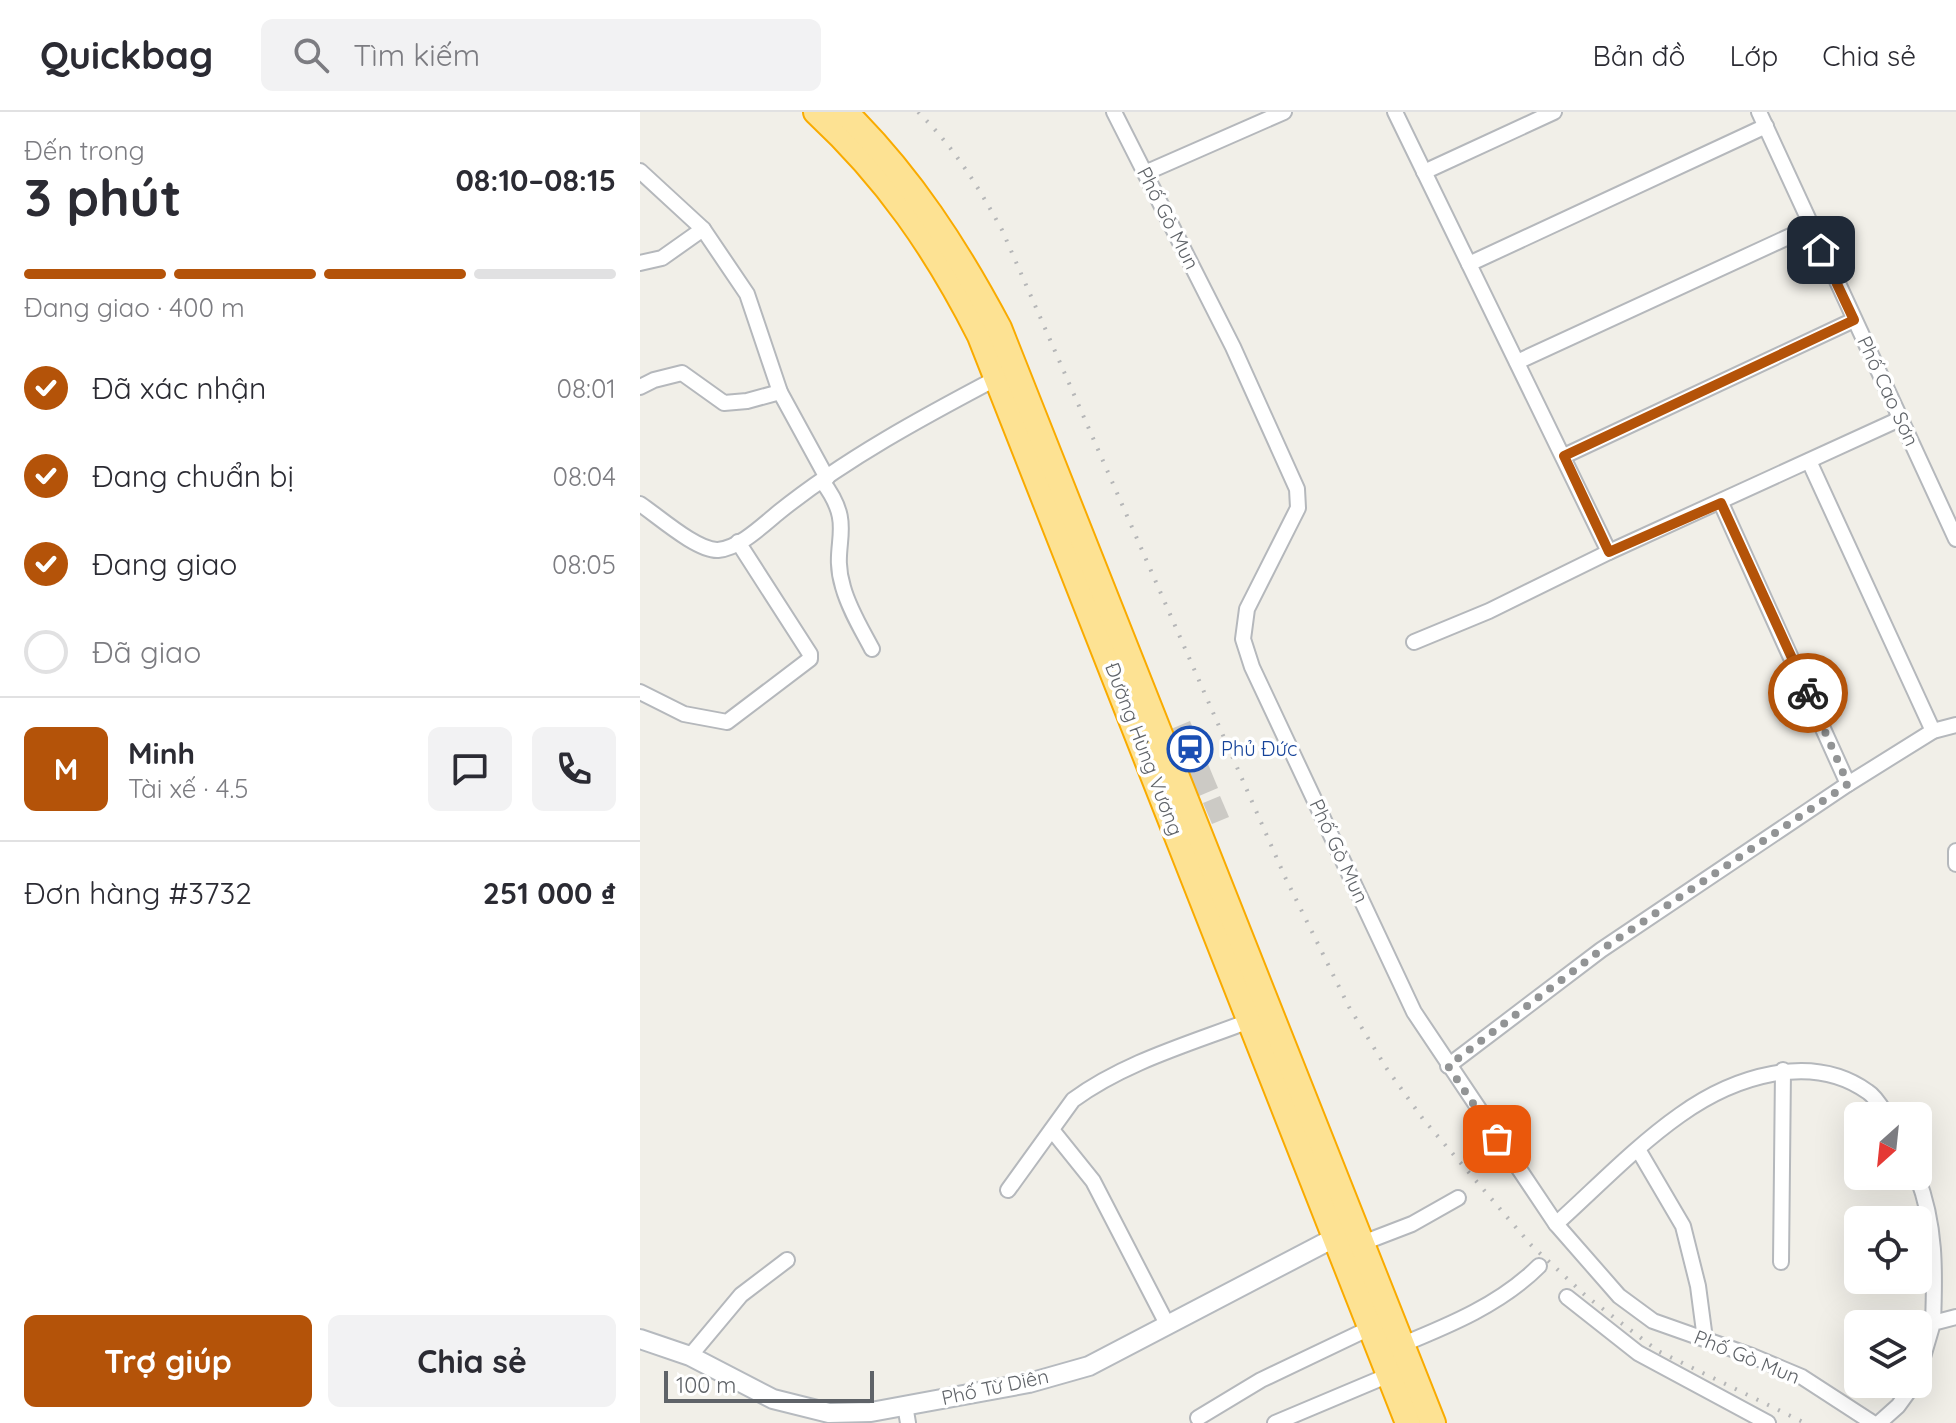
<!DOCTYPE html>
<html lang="vi">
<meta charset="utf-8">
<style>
body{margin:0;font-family:Quicksand,sans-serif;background:#f2f2f3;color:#2b2b33;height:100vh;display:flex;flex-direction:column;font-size:30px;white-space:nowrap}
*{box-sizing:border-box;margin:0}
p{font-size:26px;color:#7c7c81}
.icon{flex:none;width:44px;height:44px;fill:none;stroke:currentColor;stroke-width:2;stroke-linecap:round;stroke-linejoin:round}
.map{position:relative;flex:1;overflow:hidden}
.panel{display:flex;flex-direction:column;background:#fff;width:640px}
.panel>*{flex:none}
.needle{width:52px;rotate:207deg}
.fabs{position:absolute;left:1204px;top:990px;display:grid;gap:16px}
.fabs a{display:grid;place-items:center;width:88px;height:88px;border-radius:12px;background:#fff;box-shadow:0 8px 32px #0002;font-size:40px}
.scale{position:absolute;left:24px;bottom:20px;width:210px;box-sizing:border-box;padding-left:8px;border:4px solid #5f6368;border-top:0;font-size:22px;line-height:28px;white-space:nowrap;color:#5f6368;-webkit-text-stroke:6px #fff;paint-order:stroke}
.pin{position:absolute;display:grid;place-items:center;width:68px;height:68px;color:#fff;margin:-34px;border-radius:16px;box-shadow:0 4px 12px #0006}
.courier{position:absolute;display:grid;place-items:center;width:80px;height:80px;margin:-40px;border:6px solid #b45309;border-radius:50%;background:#fff;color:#222;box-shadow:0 2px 10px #0007}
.summary em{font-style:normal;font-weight:800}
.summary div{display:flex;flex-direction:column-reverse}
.summary{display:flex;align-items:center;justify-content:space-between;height:136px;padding:0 24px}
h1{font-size:52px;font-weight:800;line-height:60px}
.bar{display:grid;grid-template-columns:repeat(4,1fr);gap:12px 8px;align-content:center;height:96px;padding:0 24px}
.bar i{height:10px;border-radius:6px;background:#e1e1e2}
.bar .on{background:#b45309}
.bar p{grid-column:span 4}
.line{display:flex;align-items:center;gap:20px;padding:0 24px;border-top:2px solid #e1e1e2}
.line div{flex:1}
.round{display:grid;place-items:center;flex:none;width:84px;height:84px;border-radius:12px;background:#f2f2f3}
ol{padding:0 24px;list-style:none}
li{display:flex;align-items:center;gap:24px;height:88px}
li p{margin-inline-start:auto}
li .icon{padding:8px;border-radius:50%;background:#b45309;color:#fff;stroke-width:4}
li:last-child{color:#7c7c81}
li i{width:44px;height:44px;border:4px solid #e1e1e2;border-radius:50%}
.primary-button{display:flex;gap:16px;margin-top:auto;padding:16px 24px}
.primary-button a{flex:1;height:92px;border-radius:12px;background:#b45309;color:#fff;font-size:32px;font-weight:800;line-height:92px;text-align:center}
.primary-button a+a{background:#f2f2f3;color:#2b2b33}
header{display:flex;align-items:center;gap:48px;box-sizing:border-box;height:112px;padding:0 40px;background:#fff;border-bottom:2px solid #e1e1e2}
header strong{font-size:38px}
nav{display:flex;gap:44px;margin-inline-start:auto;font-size:28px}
.search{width:560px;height:72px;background:#f2f2f3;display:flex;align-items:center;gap:20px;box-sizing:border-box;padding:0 28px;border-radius:12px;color:#7c7c81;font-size:30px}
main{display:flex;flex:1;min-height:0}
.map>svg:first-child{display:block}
.building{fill:#cccac5}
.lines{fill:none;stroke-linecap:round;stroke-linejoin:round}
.street-casing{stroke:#b5b8bc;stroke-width:18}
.secondary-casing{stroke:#b6babf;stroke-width:22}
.highway-casing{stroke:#f9ab00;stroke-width:28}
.street{stroke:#fff;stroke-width:14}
.secondary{stroke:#fff;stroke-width:18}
.highway{stroke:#fde293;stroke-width:24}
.rail{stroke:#b6b7b8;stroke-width:4;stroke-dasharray:2 10;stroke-linecap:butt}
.done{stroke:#929495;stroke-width:8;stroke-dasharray:0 14.4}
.route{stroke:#b45309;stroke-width:10}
.labels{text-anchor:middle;stroke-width:7;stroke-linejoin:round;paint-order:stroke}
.street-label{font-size:20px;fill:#5f6368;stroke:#fff}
.transit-label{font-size:20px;fill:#164399;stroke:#fff;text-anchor:start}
</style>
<header>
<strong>Quickbag</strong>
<div class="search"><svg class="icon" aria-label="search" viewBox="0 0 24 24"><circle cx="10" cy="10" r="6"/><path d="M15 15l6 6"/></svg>Tìm kiếm</div>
<nav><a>Bản đồ</a><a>Lớp</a><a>Chia sẻ</a></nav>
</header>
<main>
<section class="panel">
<div class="summary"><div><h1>3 phút</h1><p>Đến trong</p></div><em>08:10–08:15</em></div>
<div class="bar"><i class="on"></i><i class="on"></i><i class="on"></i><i></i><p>Đang giao · 400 m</p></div>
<ol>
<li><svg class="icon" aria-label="check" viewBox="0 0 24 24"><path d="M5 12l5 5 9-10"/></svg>Đã xác nhận<p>08:01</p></li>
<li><svg class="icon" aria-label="check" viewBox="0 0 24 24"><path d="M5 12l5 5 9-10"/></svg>Đang chuẩn bị<p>08:04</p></li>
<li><svg class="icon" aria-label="check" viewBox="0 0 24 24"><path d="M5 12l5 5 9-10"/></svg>Đang giao<p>08:05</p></li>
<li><i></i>Đã giao</li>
</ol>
<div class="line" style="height:144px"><b class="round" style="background:#b45309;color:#fff">M</b><div><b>Minh</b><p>Tài xế · 4.5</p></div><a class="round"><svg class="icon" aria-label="chat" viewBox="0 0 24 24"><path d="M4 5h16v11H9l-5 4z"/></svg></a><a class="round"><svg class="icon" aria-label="phone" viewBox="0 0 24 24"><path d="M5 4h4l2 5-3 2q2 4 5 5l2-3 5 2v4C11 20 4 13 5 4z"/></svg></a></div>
<div class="line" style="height:104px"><div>Đơn hàng #3732</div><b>251 000 ₫</b></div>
<div class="primary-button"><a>Trợ giúp</a><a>Chia sẻ</a></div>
</section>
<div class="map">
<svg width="1316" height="1311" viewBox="0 0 1316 1311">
<rect width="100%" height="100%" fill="#f1efe8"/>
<g class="building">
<polygon points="550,609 578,676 559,684 531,617"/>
<polygon points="580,684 589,705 572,712 563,691"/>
</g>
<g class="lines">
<g class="street-casing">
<g id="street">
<polyline points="474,0 593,235 657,377 658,396 607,497 603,527 612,555 774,900 916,1112 979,1184 1013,1209 1112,1244 1162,1265 1233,1311"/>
<polyline points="755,0 969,440"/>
<polyline points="1119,0 1316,427"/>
<polyline points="0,59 63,117 107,182 140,280 187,366"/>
<polyline points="784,60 914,0"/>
<polyline points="505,61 644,0"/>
<polyline points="0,151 22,146 63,117"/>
<polyline points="829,152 1126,14"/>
<polyline points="877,250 1170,115"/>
<polyline points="0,275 14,268 42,261 84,291 107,289 140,280"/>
<polyline points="924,344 1214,208"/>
<polyline points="1169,349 1293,619"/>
<path d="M182,369C218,416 189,430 203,475C209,497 222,518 232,537"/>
<polyline points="1081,391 1208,672"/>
<path d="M0,392C18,404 57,439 78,438C100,436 123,413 139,400C205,347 283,305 357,266"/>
<polyline points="774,530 849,499 969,440 1262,306"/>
<polyline points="0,580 44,602 87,610 170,547 170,542 98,430"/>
<polyline points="1316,739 1316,752"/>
<polyline points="808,954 961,838 1208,672 1293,619 1316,613"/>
<polyline points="412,1018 453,1069 527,1212"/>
<polyline points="999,1039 1043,1114 1058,1174 1065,1227"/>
<path d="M1277,1064C1296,1113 1295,1159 1293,1211"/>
<path d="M368,1078L433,988C485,950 549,932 609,909"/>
<path d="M916,1112C956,1076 996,1034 1040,1003C1093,965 1171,939 1228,980C1236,985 1242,996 1247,1004"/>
<polyline points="720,1132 772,1112 818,1086"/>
<polyline points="1141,1150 1143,958"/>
<polyline points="927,1185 998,1241 1128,1311"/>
<path d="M761,1233C810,1213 861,1192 899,1154"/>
<polyline points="50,1244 101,1183 147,1148"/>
<polyline points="1278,1262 1293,1211 1316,1205"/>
<polyline points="265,1293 268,1311"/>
<polyline points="558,1306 621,1268 730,1216"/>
<polyline points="635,1311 749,1263"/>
<polyline points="1239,1311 1258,1294 1274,1272"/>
</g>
</g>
<g class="secondary-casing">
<polyline id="secondary" points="0,1227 50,1244 133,1287 189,1301 231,1300 389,1271 449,1254 694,1126"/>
</g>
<g class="highway-casing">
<g id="highway">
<path d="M176,0C247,66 296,137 340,224L768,1311"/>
<path d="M205,0C270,64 317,137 359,216L793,1311"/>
</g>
</g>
<use href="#street" class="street"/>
<use href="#secondary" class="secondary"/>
<use href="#highway" class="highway"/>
<path class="rail" d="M278,0C314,35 338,74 362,118L645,765L709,895L747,957L783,1007L891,1133L946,1184L1018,1239L1165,1311"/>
</g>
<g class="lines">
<polyline class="done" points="857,1027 808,954 961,838 1208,672 1168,581"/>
<polyline class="route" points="1168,581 1081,391 969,440 924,344 1214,208 1181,138"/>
</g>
<defs>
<g id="station-ring" transform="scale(2.3)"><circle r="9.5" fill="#fff" stroke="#1a4fb4" stroke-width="1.5"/><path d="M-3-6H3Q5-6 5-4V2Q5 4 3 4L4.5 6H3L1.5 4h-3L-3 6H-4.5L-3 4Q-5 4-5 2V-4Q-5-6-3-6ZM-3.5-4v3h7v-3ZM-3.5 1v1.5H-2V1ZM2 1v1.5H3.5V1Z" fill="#1a4fb4"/></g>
</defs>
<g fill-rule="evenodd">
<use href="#station-ring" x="550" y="637"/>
</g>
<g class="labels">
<g class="street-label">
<text transform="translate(528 106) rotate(63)" y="7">Phố Gò Mun</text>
<text transform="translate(1248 279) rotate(65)" y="7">Phố Cao Sơn</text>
<text transform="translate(504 637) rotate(69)" y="7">Đường Hùng Vương</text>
<text transform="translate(699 739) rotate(65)" y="7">Phố Gò Mun</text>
<text transform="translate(1107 1245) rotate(22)" y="7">Phố Gò Mun</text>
<text transform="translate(355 1275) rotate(-12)" y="7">Phố Từ Diên</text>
</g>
<g class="transit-label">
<text x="581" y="644">Phủ Đức</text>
</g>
</g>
</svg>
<div class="fabs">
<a><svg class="needle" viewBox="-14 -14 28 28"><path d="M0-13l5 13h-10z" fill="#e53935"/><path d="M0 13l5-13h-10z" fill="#7c7c81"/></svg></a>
<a><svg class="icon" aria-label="locate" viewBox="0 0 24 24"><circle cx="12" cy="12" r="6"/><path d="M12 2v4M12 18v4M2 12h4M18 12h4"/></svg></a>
<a><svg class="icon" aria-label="layers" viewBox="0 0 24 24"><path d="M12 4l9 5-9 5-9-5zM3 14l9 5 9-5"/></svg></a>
</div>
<div class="scale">100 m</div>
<div class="pin" style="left:857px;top:1027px;background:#ea580c"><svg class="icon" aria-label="bag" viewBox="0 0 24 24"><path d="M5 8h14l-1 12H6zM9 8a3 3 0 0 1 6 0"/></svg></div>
<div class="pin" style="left:1181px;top:138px;background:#1f2937"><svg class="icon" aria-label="home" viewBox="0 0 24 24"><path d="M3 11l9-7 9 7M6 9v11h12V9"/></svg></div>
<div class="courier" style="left:1168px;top:581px"><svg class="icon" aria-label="bike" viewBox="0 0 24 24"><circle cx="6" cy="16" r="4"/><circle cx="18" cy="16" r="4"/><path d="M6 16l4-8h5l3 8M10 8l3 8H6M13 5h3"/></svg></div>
</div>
</main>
